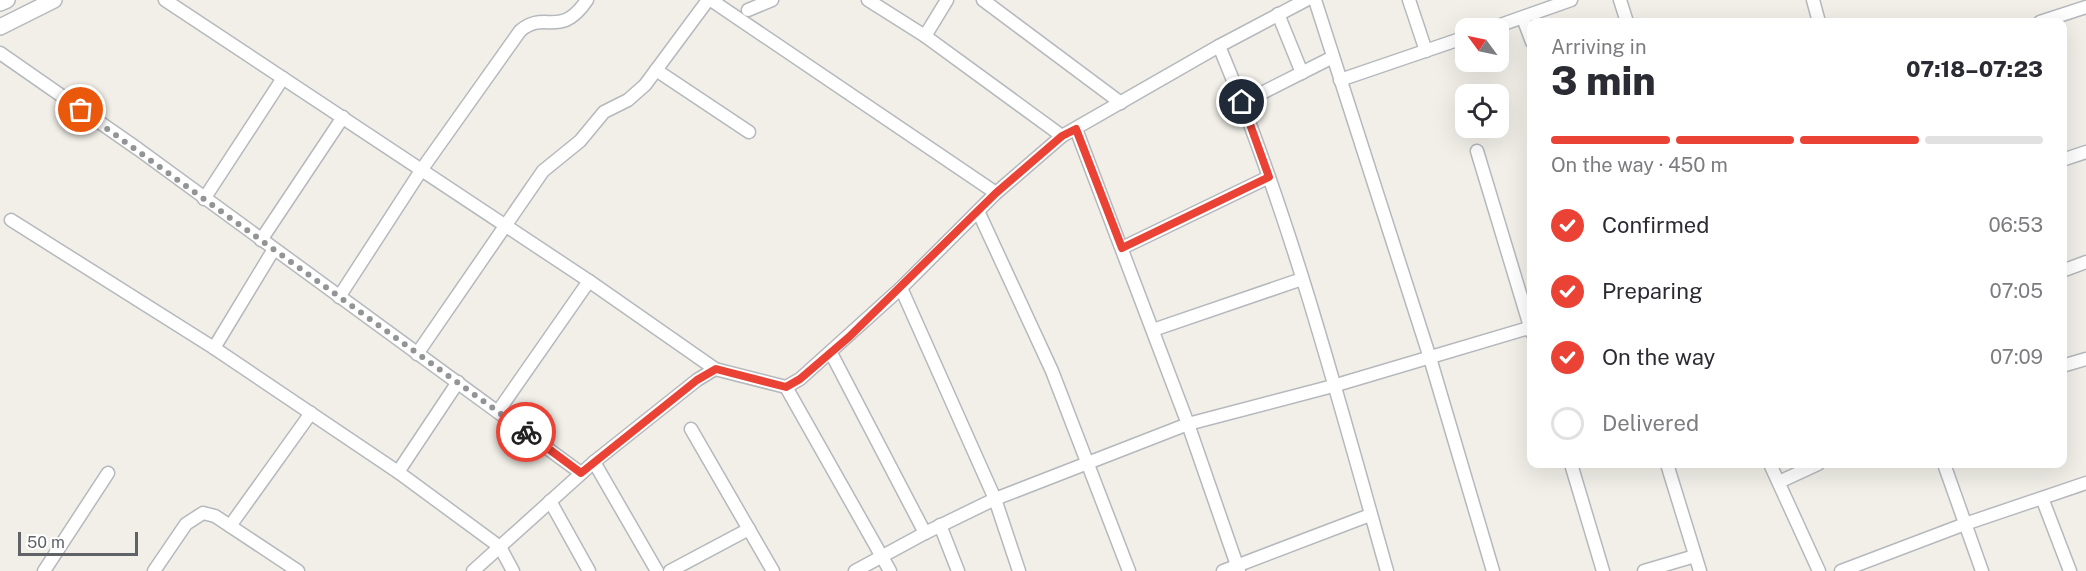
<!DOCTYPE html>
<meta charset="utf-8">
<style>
body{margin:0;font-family:"Public Sans",sans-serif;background:#f2f2f3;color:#2b2b33;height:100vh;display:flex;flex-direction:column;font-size:22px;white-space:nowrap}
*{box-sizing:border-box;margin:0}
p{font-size:20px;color:#7c7c81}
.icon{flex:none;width:33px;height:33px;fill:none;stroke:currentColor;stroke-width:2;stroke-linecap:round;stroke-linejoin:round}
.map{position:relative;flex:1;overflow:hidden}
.drawer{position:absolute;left:1527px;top:18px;width:540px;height:450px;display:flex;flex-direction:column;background:#fff;border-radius:12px;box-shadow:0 6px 24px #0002}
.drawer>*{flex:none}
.needle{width:39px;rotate:303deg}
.controls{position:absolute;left:1455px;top:18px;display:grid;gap:12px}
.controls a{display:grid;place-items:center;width:54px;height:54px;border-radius:12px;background:#fff;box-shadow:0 6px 24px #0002;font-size:30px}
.scale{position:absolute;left:18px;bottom:15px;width:120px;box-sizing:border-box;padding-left:6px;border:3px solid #5f6368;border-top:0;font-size:16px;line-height:21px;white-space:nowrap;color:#5f6368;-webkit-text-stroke:4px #fff;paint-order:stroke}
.pin{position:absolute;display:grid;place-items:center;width:51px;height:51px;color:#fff;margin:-26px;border:3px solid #fff;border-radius:50%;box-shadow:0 2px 6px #0007}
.courier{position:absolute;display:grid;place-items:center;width:60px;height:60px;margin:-30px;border:4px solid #ea4335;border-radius:50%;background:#fff;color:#222;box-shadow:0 2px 8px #0007}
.headline em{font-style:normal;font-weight:800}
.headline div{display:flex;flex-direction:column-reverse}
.headline{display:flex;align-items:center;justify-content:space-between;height:102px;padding:0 24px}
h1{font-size:39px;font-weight:800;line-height:45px}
.bar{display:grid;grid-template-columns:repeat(4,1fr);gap:9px 6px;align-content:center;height:72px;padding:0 24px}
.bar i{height:8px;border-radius:4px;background:#e1e1e2}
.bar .selected{background:#ea4335}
.bar p{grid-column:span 4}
ol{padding:0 24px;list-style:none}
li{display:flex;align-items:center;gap:18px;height:66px}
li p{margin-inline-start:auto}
li .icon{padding:6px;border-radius:50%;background:#ea4335;color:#fff;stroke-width:4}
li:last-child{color:#7c7c81}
li i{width:33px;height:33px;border:3px solid #e1e1e2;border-radius:50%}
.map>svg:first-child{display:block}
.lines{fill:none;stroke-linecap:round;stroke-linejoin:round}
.minor-casing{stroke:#b5b8bc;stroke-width:15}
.tertiary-casing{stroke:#b5b8bc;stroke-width:18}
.minor{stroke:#fff;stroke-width:12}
.tertiary{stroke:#fff;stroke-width:15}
.done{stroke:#929495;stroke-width:6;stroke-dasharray:0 10.8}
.route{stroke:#ea4335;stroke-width:8}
</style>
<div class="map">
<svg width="2086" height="571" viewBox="0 0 2086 571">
<rect width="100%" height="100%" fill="#f1efe8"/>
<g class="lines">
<g class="minor-casing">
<g id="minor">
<polyline points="165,0 589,281 715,369"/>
<polyline points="711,0 996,193"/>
<polyline points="868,0 925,36 1062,136"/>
<polyline points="983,0 1121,103"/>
<polyline points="1315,0 1430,358 1493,571"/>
<polyline points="1409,0 1426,51"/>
<polyline points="1620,0 1627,22"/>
<polyline points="1813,0 1819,22"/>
<polyline points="748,10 772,0"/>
<polyline points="1278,14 1302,73"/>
<polyline points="1523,18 1532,42"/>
<polyline points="2040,22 2086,7"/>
<polyline points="1492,28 1571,0"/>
<polyline points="925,36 947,0"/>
<path d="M1219,46C1290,215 1337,394 1387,571"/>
<polyline points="0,53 138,149 581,473"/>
<polyline points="656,70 749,132"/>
<polyline points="1340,80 1466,37"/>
<polyline points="1242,103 1333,57"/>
<polyline points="1076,129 1188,424 1239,571"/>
<polyline points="1477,151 1532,333"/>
<polyline points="2062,160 2086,152"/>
<polyline points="204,199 283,78"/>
<polyline points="978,211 1052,371 1129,571"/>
<polyline points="11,220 214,348 398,472 500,547 513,571"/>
<polyline points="261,240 343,117"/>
<polyline points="1122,248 1269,177"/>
<polyline points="2062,271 2086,262"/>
<polyline points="901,288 995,499 1019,571"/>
<path d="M339,297L422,169L520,31C545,9 560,40 587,0"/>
<polyline points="1153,330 1302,279"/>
<polyline points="214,348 274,249"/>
<polyline points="831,353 925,533"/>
<polyline points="417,354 543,171 580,141 604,112 628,100 645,85 708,0"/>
<polyline points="2062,366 2086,359"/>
<polyline points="786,387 890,571"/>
<polyline points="499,410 589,281"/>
<polyline points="691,429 773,571"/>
<polyline points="594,462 657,571"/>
<polyline points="1571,464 1603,571"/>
<polyline points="1667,464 1700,571"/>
<polyline points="1770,464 1819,571"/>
<polyline points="1944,464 1982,571"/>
<polyline points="398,472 458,382"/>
<polyline points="1779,482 1818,464"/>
<polyline points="2042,498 2070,571"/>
<polyline points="550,501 589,571"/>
<polyline points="940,525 958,571"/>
<polyline points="230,526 311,413"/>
<polyline points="44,571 108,473"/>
<polyline points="154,571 186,524 203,513 215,516 298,571"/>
<polyline points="473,571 594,462 697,380 715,369 786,387 800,379 901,288 996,193 1062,136 1219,46 1306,0"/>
<polyline points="670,571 749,529"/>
<polyline points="855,571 925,533 995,499 1188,424 1333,386 1532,327"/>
<polyline points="1223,571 1370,515"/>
<polyline points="1644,571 1695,556"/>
<polyline points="1841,571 1965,524 2086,483"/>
</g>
</g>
<g class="tertiary-casing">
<g id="tertiary">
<polyline points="0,3 7,0"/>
<polyline points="0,27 54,0"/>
</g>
</g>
<use href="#minor" class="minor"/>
<use href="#tertiary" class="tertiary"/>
</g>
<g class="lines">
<polyline class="done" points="81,110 526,432"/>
<polyline class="route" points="526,432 581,473 697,380 716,369 786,387 800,379 849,337 996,193 1062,136 1076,129 1122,248 1269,177 1242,102"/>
</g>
</svg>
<div class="controls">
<a><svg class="needle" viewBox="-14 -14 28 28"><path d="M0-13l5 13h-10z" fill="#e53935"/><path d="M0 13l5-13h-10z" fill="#7c7c81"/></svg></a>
<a><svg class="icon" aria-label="locate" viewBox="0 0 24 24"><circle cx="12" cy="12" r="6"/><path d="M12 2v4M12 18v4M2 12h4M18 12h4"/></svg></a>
</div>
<div class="scale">50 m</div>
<div class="pin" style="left:81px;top:110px;background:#ea580c"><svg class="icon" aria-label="bag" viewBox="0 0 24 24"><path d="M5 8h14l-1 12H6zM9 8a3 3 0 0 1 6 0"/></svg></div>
<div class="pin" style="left:1242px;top:102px;background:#1f2937"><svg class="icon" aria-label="home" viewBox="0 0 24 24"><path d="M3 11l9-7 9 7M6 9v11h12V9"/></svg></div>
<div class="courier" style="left:526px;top:432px"><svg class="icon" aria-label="bike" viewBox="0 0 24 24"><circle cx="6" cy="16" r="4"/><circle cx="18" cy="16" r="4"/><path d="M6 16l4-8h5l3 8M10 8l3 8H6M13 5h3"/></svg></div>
<section class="drawer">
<div class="headline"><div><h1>3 min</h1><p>Arriving in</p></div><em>07:18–07:23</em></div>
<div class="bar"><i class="selected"></i><i class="selected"></i><i class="selected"></i><i></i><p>On the way · 450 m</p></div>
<ol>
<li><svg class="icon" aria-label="check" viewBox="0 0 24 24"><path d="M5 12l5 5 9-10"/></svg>Confirmed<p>06:53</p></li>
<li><svg class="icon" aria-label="check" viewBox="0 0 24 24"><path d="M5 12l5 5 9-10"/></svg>Preparing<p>07:05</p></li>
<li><svg class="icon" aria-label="check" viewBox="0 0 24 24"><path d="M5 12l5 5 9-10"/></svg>On the way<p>07:09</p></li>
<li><i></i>Delivered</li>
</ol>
</section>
</div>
